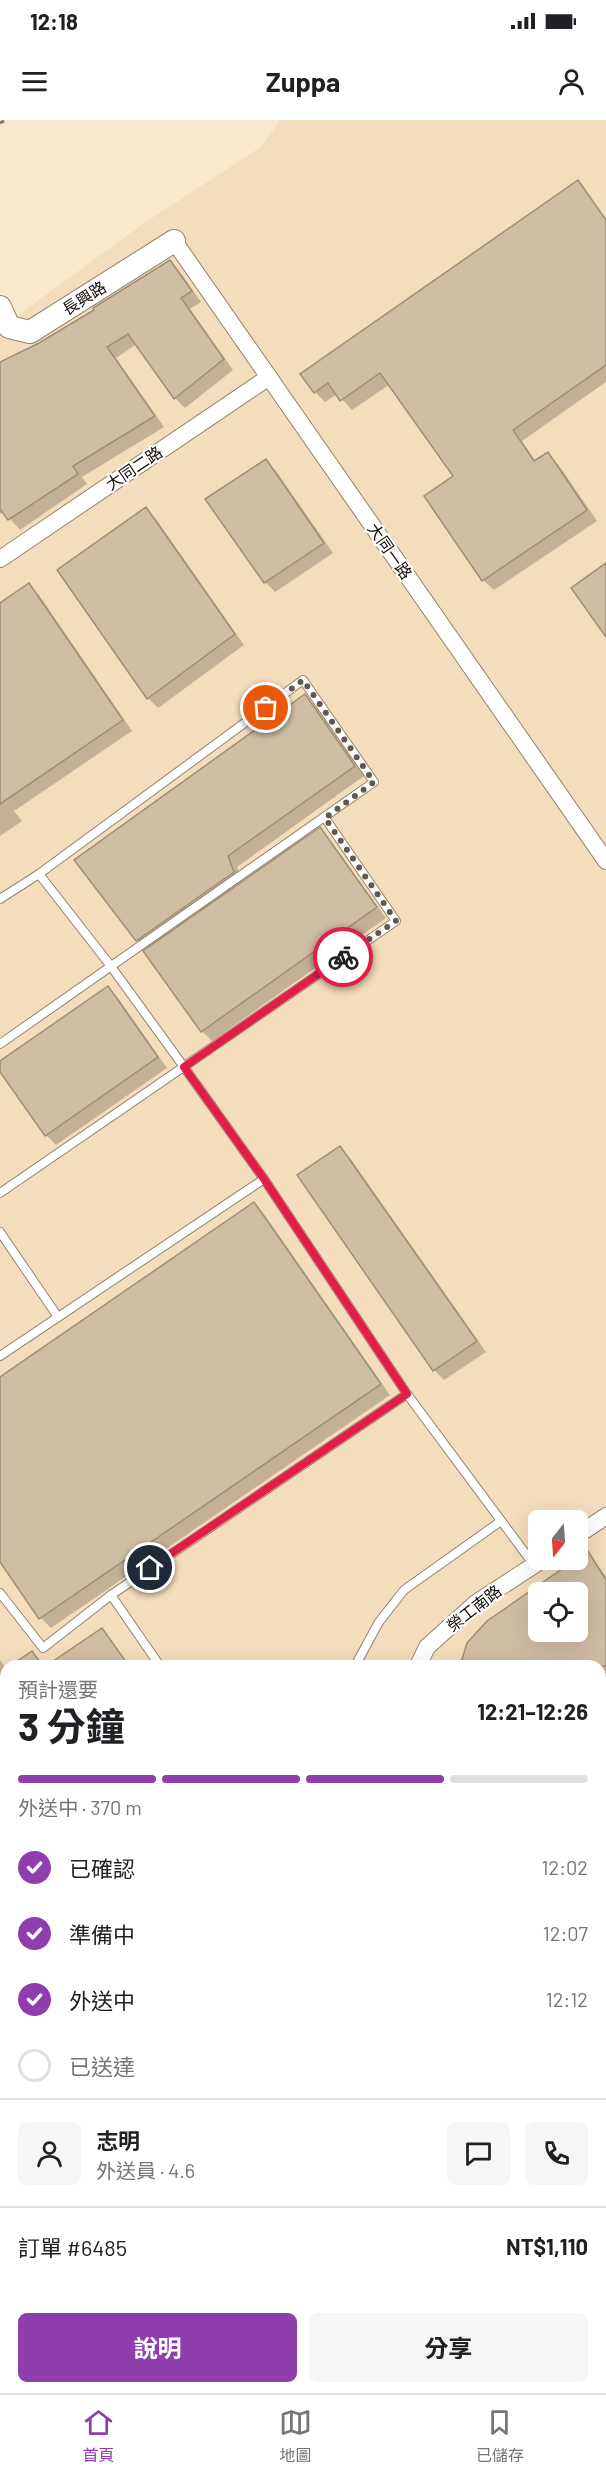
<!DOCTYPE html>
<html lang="zh-TW">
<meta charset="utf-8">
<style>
body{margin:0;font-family:Barlow,"Noto Sans TC",sans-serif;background:#f6f6f6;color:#202124;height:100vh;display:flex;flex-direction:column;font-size:22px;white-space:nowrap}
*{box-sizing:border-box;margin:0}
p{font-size:20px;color:#757577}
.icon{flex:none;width:33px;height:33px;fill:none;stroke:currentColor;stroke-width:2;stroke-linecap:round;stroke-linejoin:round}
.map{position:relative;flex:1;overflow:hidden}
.panel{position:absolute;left:0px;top:1540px;width:606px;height:734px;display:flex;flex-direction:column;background:#fff;border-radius:18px 18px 0 0;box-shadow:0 6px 24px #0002}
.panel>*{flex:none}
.needle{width:39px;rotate:197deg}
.controls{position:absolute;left:528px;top:1390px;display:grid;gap:12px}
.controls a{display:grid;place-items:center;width:60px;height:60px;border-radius:9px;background:#fff;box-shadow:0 6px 24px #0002;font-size:30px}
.pin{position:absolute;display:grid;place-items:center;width:51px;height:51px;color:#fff;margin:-26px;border:3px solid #fff;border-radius:50%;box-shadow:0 2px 6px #0007}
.courier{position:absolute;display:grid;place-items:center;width:60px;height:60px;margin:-30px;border:4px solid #e11d48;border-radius:50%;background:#fff;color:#222;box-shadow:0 2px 8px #0007}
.overview em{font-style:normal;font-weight:700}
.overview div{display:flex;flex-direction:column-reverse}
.overview{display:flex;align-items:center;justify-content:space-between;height:102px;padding:0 18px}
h1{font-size:39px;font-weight:700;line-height:45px}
.bar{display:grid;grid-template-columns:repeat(4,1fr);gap:9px 6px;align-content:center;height:72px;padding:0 18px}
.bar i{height:8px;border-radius:4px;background:#e0e0e0}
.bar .current{background:#8e3ead}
.bar p{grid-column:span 4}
.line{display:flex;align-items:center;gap:15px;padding:0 18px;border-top:2px solid #e0e0e0}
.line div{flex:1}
.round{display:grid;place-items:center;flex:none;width:63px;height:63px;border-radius:9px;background:#f6f6f6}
ol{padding:0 18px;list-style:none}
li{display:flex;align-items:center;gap:18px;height:66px}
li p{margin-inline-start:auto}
li .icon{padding:6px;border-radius:50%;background:#8e3ead;color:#fff;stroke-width:4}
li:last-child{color:#757577}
li i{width:33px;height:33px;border:3px solid #e0e0e0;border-radius:50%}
.button{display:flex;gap:12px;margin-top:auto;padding:12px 18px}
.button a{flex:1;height:69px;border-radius:9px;background:#8e3ead;color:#fff;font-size:24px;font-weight:700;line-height:69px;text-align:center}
.button a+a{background:#f6f6f6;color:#202124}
.status{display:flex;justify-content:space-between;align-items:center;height:42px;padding:0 30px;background:#fff;direction:ltr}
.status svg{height:16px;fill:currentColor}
header{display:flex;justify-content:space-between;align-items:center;height:78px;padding:0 18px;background:#fff;font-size:27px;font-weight:700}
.menu{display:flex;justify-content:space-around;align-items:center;height:84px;border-top:2px solid #e0e0e0;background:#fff;font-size:16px;color:#757577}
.menu a{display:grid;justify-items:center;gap:3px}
.menu .current{color:#8e3ead}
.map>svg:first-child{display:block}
.built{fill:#f4ddbc;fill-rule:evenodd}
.shadow{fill:#0003;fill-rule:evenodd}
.building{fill:#d0bea4;stroke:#9f8e75;stroke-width:1.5;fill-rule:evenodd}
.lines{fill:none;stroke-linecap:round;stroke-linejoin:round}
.lane-casing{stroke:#94836b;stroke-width:10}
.street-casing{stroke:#94836b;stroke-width:18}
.secondary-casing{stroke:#94836b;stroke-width:24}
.path{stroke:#867a69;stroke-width:3;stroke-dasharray:4.5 3;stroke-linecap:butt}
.lane{stroke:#fff;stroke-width:8}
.street{stroke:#fff;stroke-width:16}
.secondary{stroke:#fff;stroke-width:22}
.done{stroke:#63584a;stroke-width:6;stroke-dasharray:0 10.8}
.route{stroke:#e11d48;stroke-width:8}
.labels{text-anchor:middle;stroke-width:4.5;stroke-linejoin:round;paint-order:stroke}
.street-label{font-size:16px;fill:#110b03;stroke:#fff}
</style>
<div class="status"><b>12:18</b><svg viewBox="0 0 49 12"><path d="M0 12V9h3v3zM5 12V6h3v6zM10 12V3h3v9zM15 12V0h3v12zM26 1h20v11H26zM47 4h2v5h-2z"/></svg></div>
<header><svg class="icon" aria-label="menu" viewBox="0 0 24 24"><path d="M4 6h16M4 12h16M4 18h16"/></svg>Zuppa<svg class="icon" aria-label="person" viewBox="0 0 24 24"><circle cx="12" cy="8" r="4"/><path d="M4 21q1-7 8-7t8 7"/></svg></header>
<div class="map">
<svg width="606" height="2273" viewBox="0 0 606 2273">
<rect width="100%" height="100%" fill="#fae8cd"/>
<path class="built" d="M280,0H606V2273H0V208L143,104L262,26ZM538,1401H578V1440H538ZM538,1473H578V1512H538ZM6,1546H600V2268H6Z"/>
<g class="shadow">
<polygon points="577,62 606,98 606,262 522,321 536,342 548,334 558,344 597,401 494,470 483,460 455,357 390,264 352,290 337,274 325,282 315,272"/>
<polygon points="170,141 180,152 201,182 190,189 233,250 185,288 175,278 137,224 116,238 164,307 82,357 87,364 20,410 4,392 0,394 0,241 2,243 40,224 96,191"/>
<polygon points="266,341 276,351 333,433 275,472 265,462"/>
<polygon points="146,389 156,399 244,525 158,588 148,578"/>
<polygon points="28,465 39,475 132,611 14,691 22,701 0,716 0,485"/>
<polygon points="305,576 315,586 364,656 237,747 243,763 320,709 330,720 386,798 212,921 202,911 148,830 137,820"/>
<polygon points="108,868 118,878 167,948 56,1025 46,1015 0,949 0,943"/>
<polygon points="340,1028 350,1038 486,1232 444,1260 434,1250"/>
<polygon points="254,1084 264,1094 390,1275 51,1508 41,1498 0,1440 0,1258"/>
<path d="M588,1433L606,1456V1816L600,1815V1546H462L469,1524ZM538,1473H578V1512H538Z"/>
<polygon points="101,1510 130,1546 49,1546"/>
<polygon points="32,1533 44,1546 12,1546"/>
<polygon points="0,1540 6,1548 6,1761 0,1765"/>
<polygon points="600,1868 606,1869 606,2105 600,2124"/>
<polygon points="0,1914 6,1915 6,2065 0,2064"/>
<polygon points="0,2112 6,2113 6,2172 0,2170"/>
<polygon points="600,2180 606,2182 606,2273 303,2273 304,2268 600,2268"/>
<polygon points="0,2206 6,2207 6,2268 163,2268 161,2273 0,2273"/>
</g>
<g class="building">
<polygon points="578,60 606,100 606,245 513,310 534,341 548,332 587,390 482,461 424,376 453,356 380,253 340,281 328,263 314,273 300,254"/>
<polygon points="170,140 192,171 181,178 224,239 174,279 128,214 107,227 155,296 73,346 78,354 8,400 0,389 0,242 39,223 94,190 93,188"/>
<polygon points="266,339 324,423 264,463 205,379"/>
<polygon points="146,387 235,514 147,579 57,450"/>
<polygon points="606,443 606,517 571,468"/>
<polygon points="29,463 123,600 0,684 0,483"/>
<polygon points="305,574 355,646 228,736 234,752 136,821 74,740"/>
<polygon points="320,707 377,787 201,912 143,831"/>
<polygon points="108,866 158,937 45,1016 0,952 0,941"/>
<polygon points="340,1026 477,1221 433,1251 297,1055"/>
<polygon points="254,1082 381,1264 39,1499 0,1442 0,1257"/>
<path d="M588,1431L606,1460V1546H460L467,1523L487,1501ZM538,1473H578V1512H538Z"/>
<polygon points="102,1508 129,1546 46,1546"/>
<polygon points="32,1531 43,1546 10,1546"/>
</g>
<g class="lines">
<g class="lane-casing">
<g id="lane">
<polyline points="39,754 110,845 184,947 264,1059 407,1274 534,1445"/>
<polyline points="0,779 39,754 303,560 374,662 0,924"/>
<polyline points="0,1073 396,801 325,698"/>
<polyline points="0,1112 58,1197"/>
<polyline points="0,1236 264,1059"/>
<polyline points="0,1473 43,1528 111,1475 407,1274"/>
<polyline points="111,1475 160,1546"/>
<polyline points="355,1546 379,1502 404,1470 501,1401"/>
<polyline points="0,1771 6,1767"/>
</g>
</g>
<g class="street-casing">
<g id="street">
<polyline points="174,121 606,741"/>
<polyline points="0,439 269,257"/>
<polyline points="578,1415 606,1396"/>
<polyline points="418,1546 427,1527 476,1483 542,1440"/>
<polyline points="600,2161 606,2162"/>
<polyline points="226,2273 227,2268"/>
</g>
</g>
<g class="secondary-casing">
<polyline id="secondary" points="0,187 9,207 30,212 174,121"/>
</g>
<polyline class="path" points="0,3 6,0"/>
<use href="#lane" class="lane"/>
<use href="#street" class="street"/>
<use href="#secondary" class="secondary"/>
</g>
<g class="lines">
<polyline class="done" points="266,588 303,560 374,662 325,698 396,801 343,837"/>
<polyline class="route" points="150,1448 407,1274 264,1059 184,947 343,837"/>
</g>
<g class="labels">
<g class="street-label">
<text transform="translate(84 178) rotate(-32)" y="6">長興路</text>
<text transform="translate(134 348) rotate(-34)" y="6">大同二路</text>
<text transform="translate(390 431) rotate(55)" y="6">大同一路</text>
<text transform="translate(474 1488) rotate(-38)" y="6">榮工南路</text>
</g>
</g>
</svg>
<div class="controls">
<a><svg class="needle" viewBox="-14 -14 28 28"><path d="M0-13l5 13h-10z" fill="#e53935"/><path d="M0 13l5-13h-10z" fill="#757577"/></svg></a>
<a><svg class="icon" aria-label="locate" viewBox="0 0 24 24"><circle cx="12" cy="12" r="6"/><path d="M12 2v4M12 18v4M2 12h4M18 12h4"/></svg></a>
</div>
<div class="pin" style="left:266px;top:588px;background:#ea580c"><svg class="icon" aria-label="bag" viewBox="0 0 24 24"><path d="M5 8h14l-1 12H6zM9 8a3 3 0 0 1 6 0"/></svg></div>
<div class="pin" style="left:150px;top:1448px;background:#1f2937"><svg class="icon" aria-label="home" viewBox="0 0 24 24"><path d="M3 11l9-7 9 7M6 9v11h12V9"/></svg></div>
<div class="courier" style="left:343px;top:837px"><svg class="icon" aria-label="bike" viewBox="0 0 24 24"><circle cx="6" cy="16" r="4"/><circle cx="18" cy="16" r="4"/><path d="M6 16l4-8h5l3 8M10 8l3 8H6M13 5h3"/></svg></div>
<section class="panel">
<div class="overview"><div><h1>3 分鐘</h1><p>預計還要</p></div><em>12:21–12:26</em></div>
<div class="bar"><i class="current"></i><i class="current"></i><i class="current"></i><i></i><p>外送中 · 370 m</p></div>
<ol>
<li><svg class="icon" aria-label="check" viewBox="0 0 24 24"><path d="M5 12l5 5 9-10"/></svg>已確認<p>12:02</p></li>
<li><svg class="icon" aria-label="check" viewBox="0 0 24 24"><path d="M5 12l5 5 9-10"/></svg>準備中<p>12:07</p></li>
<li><svg class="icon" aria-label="check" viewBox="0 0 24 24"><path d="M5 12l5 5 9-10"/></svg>外送中<p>12:12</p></li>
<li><i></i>已送達</li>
</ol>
<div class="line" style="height:108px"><a class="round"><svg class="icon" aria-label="person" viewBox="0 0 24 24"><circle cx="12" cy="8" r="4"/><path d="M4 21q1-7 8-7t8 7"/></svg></a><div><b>志明</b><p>外送員 · 4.6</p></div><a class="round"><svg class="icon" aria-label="chat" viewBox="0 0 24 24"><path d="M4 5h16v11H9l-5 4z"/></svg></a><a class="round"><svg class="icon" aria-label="phone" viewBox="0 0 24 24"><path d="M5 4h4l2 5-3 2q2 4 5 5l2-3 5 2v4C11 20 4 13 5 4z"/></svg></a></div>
<div class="line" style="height:78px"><div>訂單 #6485</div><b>NT$1,110</b></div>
<div class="button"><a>說明</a><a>分享</a></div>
</section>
</div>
<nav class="menu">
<a class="current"><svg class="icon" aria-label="home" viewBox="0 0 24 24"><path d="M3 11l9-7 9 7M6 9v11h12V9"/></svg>首頁</a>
<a><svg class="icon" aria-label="map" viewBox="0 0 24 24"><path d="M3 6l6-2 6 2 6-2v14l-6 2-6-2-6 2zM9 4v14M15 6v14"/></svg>地圖</a>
<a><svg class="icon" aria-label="saved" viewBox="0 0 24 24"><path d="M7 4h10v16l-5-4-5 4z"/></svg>已儲存</a>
</nav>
